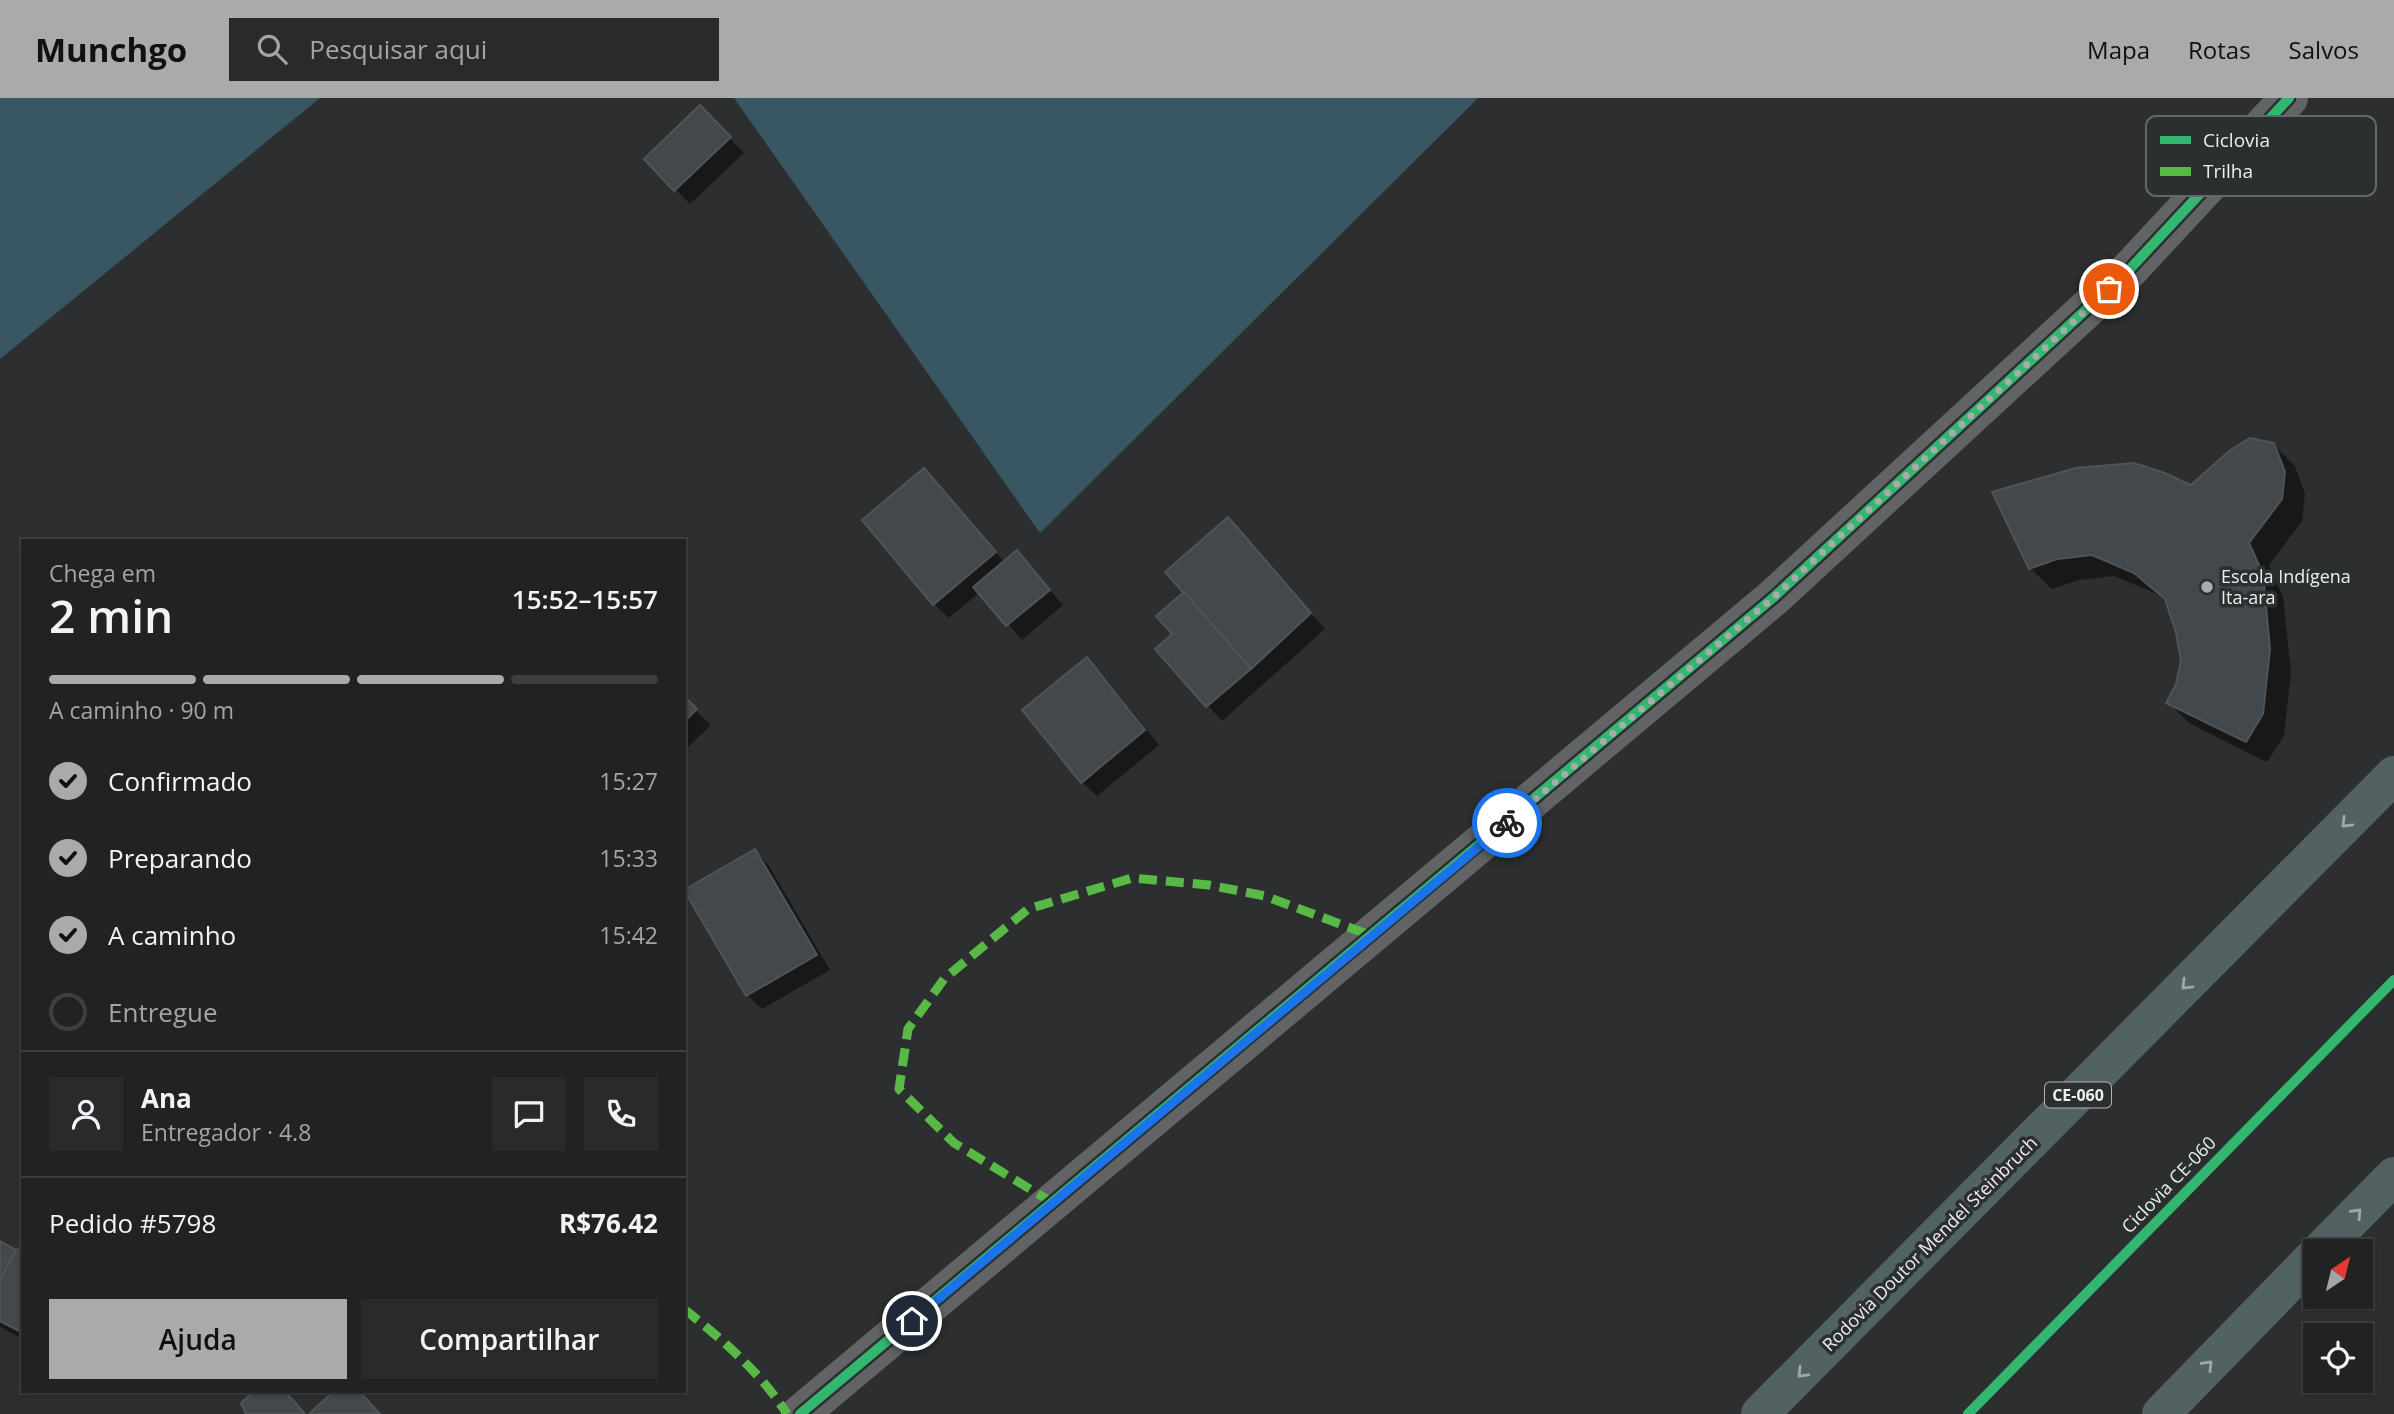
<!DOCTYPE html>
<html lang="pt">
<meta charset="utf-8">
<style>
body{margin:0;font-family:"Open Sans",sans-serif;background:#2a2a2b;color:#f1f3f6;height:100vh;display:flex;flex-direction:column;font-size:26px;white-space:nowrap}
*{box-sizing:border-box;margin:0}
p{font-size:23px;color:#a2a4a6}
.icon{flex:none;width:38px;height:38px;fill:none;stroke:currentColor;stroke-width:2;stroke-linecap:round;stroke-linejoin:round}
.map{position:relative;flex:1;overflow:hidden}
.side{position:absolute;left:21px;top:441px;width:665px;height:854px;display:flex;flex-direction:column;background:#222223;border-radius:0px;box-shadow:0 2px 5px #0004,0 0 0 2px #3f3f41}
.side>*{flex:none}
.needle{width:46px;rotate:35deg}
.tools{position:absolute;left:2303px;top:1141px;display:grid;gap:14px}
.tools a{display:grid;place-items:center;width:70px;height:70px;border-radius:0px;background:#222223;box-shadow:0 2px 5px #0004,0 0 0 2px #3f3f41;font-size:35px}
.pin{position:absolute;display:grid;place-items:center;width:60px;height:60px;color:#fff;margin:-30px;border:4px solid #fff;border-radius:50%;box-shadow:0 2px 7px #0007}
.courier{position:absolute;display:grid;place-items:center;width:70px;height:70px;margin:-35px;border:5px solid #1a73e8;border-radius:50%;background:#fff;color:#222;box-shadow:0 2px 9px #0007}
.head em{font-style:normal;font-weight:600}
.head div{display:flex;flex-direction:column-reverse}
.head{display:flex;align-items:center;justify-content:space-between;height:119px;padding:0 28px}
h1{font-size:46px;font-weight:600;line-height:52px}
.bar{display:grid;grid-template-columns:repeat(4,1fr);gap:10px 7px;align-content:center;height:84px;padding:0 28px}
.bar i{height:9px;border-radius:5px;background:#3f3f41}
.bar .active{background:#a8aaab}
.bar p{grid-column:span 4}
.line{display:flex;align-items:center;gap:18px;padding:0 28px;border-top:2px solid #3f3f41}
.line div{flex:1}
.round{display:grid;place-items:center;flex:none;width:74px;height:74px;border-radius:0px;background:#2a2a2b}
ol{padding:0 28px;list-style:none}
li{display:flex;align-items:center;gap:21px;height:77px}
li p{margin-inline-start:auto}
li .icon{padding:7px;border-radius:50%;background:#a8aaab;color:#111;stroke-width:4}
li:last-child{color:#a2a4a6}
li i{width:38px;height:38px;border:4px solid #3f3f41;border-radius:50%}
.cta{display:flex;gap:14px;margin-top:auto;padding:14px 28px}
.cta a{flex:1;height:80px;border-radius:0px;background:#a8aaab;color:#111;font-size:28px;font-weight:600;line-height:80px;text-align:center}
.cta a+a{background:#2a2a2b;color:#f1f3f6}
header{display:flex;align-items:center;gap:42px;box-sizing:border-box;height:98px;padding:0 35px;background:#a8aaab;color:#111}
header strong{font-size:33px}
nav{display:flex;gap:38px;margin-inline-start:auto;font-size:24px}
.search{width:490px;height:63px;background:#2a2a2b;display:flex;align-items:center;gap:18px;box-sizing:border-box;padding:0 24px;border-radius:0px;color:#a2a4a6;font-size:26px}
.map>svg:first-child{display:block}
.forest{fill:#395762}
.shadow{fill:#0007}
.building{fill:#43484d;stroke:#525353;stroke-width:2}
.lines{fill:none;stroke-linecap:round;stroke-linejoin:round}
.minor{stroke:#626364;stroke-width:38}
.highway{stroke:#526263;stroke-width:38}
.quiet{stroke:#58b947;stroke-width:9;stroke-dasharray:18 9;stroke-linecap:butt}
.cycleway-casing{stroke:#2c2f30;stroke-width:15}
.cycleway{stroke:#33b770;stroke-width:10}
.oneway{stroke:#9ea8a8}
.done{stroke:#a8aaab;stroke-width:7;stroke-dasharray:0 12.6}
.route{stroke:#1a73e8;stroke-width:9}
.poi-dot{fill:#a8aaab;stroke:#2c2f30;stroke-width:2.5}
.labels{text-anchor:middle;stroke-width:7;stroke-linejoin:round;paint-order:stroke}
.shield{fill:#2c2f30;stroke:#b2b4b5;stroke-width:2}
.shield-label{font-size:16px;font-weight:bold;fill:#ebedee}
.poi-label{font-size:18px;fill:#ebedee;stroke:#2c2f30;text-anchor:start}
.street-label{font-size:18px;fill:#ebedee;stroke:#2c2f30}
.key{fill:#2c2f30;stroke:#656869;stroke-width:2}
.key-label{font-size:19px;fill:#ebedee}
</style>
<header>
<strong>Munchgo</strong>
<div class="search"><svg class="icon" aria-label="search" viewBox="0 0 24 24"><circle cx="10" cy="10" r="6"/><path d="M15 15l6 6"/></svg>Pesquisar aqui</div>
<nav><a>Mapa</a><a>Rotas</a><a>Salvos</a></nav>
</header>
<div class="map">
<svg width="2394" height="1316" viewBox="0 0 2394 1316">
<rect width="100%" height="100%" fill="#2d2e2f"/>
<g class="forest">
<polygon points="0,0 320,0 0,261"/>
<polygon points="734,0 1478,0 1040,435"/>
</g>
<g class="shadow">
<polygon points="700,10 744,55 690,106 646,61"/>
<polygon points="2273,346 2295,368 2305,396 2302,423 2269,467 2283,499 2291,574 2284,638 2267,664 2189,625 2168,604 2178,587 2182,563 2178,535 2168,505 2157,496 2114,478 2079,482 2052,491 2030,470"/>
<polygon points="924,372 1005,465 1017,455 1063,507 1022,542 980,494 949,520 934,506"/>
<polygon points="1242,436 1325,531 1222,623 1158,552 1175,536 1187,494"/>
<polygon points="1087,562 1102,576 1159,647 1097,698 1082,684"/>
<polygon points="684,601 711,627 684,653"/>
<polygon points="755,753 769,768 830,872 762,911 747,897"/>
<polygon points="0,1145 16,1154 23,1150 23,1241 0,1229"/>
</g>
<g class="building">
<polygon points="700,7 731,39 674,93 644,61"/>
<polygon points="2250,340 2274,345 2285,374 2282,401 2249,445 2263,476 2270,551 2263,616 2246,644 2166,605 2176,586 2181,563 2176,535 2165,501 2134,475 2092,457 2057,461 2029,471 1992,394 2076,370 2134,365 2162,374 2191,387 2229,353"/>
<polygon points="924,370 996,454 933,507 862,422"/>
<polygon points="1228,419 1311,515 1251,571 1165,474"/>
<polygon points="1017,452 1050,492 1006,528 973,489"/>
<polygon points="1184,494 1251,571 1206,609 1155,551 1172,536 1156,518"/>
<polygon points="1087,559 1145,632 1081,685 1022,612"/>
<polygon points="684,598 697,611 684,624"/>
<polygon points="755,751 817,857 746,898 684,792"/>
<polygon points="0,1143 16,1152 0,1182"/>
<polygon points="23,1148 23,1235 0,1223 0,1182 16,1152"/>
<polygon points="254,1293 285,1293 305,1316 246,1316 241,1305"/>
<polygon points="334,1293 359,1293 380,1316 309,1316"/>
</g>
<g class="lines">
<polyline class="minor" points="800,1316 1774,499 2129,172 2289,0"/>
<g class="highway">
<polyline points="2320,1153 2394,1078"/>
<polyline points="1760,1316 2394,677"/>
<polyline points="2161,1316 2315,1158"/>
</g>
<g class="quiet">
<polyline points="1053,1105 954,1045 899,991 908,931 944,881 1028,811 1132,780 1209,787 1265,798 1372,838"/>
<path d="M684,1211C722,1241 761,1275 787,1316"/>
</g>
<g class="cycleway-casing">
<g id="cycleway">
<polyline points="800,1316 1774,499 2129,172 2289,0"/>
<polyline points="1968,1316 2394,882"/>
</g>
</g>
<use href="#cycleway" class="cycleway"/>
</g>
<defs><path id="oneway-chevron" d="M-2-3.5L2.5 0L-2 3.5" fill="none" stroke-width="1.6" stroke-linecap="round" stroke-linejoin="round" transform="scale(1.75)"/></defs>
<g class="oneway">
<use href="#oneway-chevron" transform="translate(2346 725) rotate(135)"/>
<use href="#oneway-chevron" transform="translate(2186 887) rotate(135)"/>
<use href="#oneway-chevron" transform="translate(2357 1115) rotate(-46)"/>
<use href="#oneway-chevron" transform="translate(2208 1267) rotate(-46)"/>
<use href="#oneway-chevron" transform="translate(1802 1275) rotate(135)"/>
</g>
<g class="lines">
<polyline class="done" points="1507,725 1774,499 2109,191"/>
<polyline class="route" points="912,1223 1507,725"/>
</g>
<circle class="poi-dot" cx="2207" cy="489" r="7"/>
<g class="labels">
<rect class="shield" x="2045" y="984.5" width="66" height="25" rx="5"/>
<g class="shield-label">
<text x="2078" y="1003">CE-060</text>
</g>
<g class="poi-label">
<text x="2221" y="485">Escola Indígena<tspan x="2221" dy="21">Ita-ara</tspan></text>
</g>
<g class="street-label">
<text transform="translate(2169 1087) rotate(-46)" y="6">Ciclovia CE-060</text>
<text transform="translate(1930 1146) rotate(-45)" y="6">Rodovia Doutor Mendel Steinbruch</text>
</g>
</g>
<rect x="2146" y="18" width="230" height="80" rx="10" class="key"/>
<rect x="2160" y="38" width="31" height="8" fill="#33b770"/>
<rect x="2160" y="69" width="31" height="9" fill="#58b947"/>
<g class="key-label">
<text x="2203" y="49">Ciclovia</text>
<text x="2203" y="80">Trilha</text>
</g>
</svg>
<div class="tools">
<a><svg class="needle" viewBox="-14 -14 28 28"><path d="M0-13l5 13h-10z" fill="#e53935"/><path d="M0 13l5-13h-10z" fill="#a2a4a6"/></svg></a>
<a><svg class="icon" aria-label="locate" viewBox="0 0 24 24"><circle cx="12" cy="12" r="6"/><path d="M12 2v4M12 18v4M2 12h4M18 12h4"/></svg></a>
</div>
<div class="pin" style="left:2109px;top:191px;background:#ea580c"><svg class="icon" aria-label="bag" viewBox="0 0 24 24"><path d="M5 8h14l-1 12H6zM9 8a3 3 0 0 1 6 0"/></svg></div>
<div class="pin" style="left:912px;top:1223px;background:#1f2937"><svg class="icon" aria-label="home" viewBox="0 0 24 24"><path d="M3 11l9-7 9 7M6 9v11h12V9"/></svg></div>
<div class="courier" style="left:1507px;top:725px"><svg class="icon" aria-label="bike" viewBox="0 0 24 24"><circle cx="6" cy="16" r="4"/><circle cx="18" cy="16" r="4"/><path d="M6 16l4-8h5l3 8M10 8l3 8H6M13 5h3"/></svg></div>
<section class="side">
<div class="head"><div><h1>2 min</h1><p>Chega em</p></div><em>15:52–15:57</em></div>
<div class="bar"><i class="active"></i><i class="active"></i><i class="active"></i><i></i><p>A caminho · 90 m</p></div>
<ol>
<li><svg class="icon" aria-label="check" viewBox="0 0 24 24"><path d="M5 12l5 5 9-10"/></svg>Confirmado<p>15:27</p></li>
<li><svg class="icon" aria-label="check" viewBox="0 0 24 24"><path d="M5 12l5 5 9-10"/></svg>Preparando<p>15:33</p></li>
<li><svg class="icon" aria-label="check" viewBox="0 0 24 24"><path d="M5 12l5 5 9-10"/></svg>A caminho<p>15:42</p></li>
<li><i></i>Entregue</li>
</ol>
<div class="line" style="height:126px"><a class="round"><svg class="icon" aria-label="person" viewBox="0 0 24 24"><circle cx="12" cy="8" r="4"/><path d="M4 21q1-7 8-7t8 7"/></svg></a><div><b>Ana</b><p>Entregador · 4.8</p></div><a class="round"><svg class="icon" aria-label="chat" viewBox="0 0 24 24"><path d="M4 5h16v11H9l-5 4z"/></svg></a><a class="round"><svg class="icon" aria-label="phone" viewBox="0 0 24 24"><path d="M5 4h4l2 5-3 2q2 4 5 5l2-3 5 2v4C11 20 4 13 5 4z"/></svg></a></div>
<div class="line" style="height:91px"><div>Pedido #5798</div><b>R$76.42</b></div>
<div class="cta"><a>Ajuda</a><a>Compartilhar</a></div>
</section>
</div>
